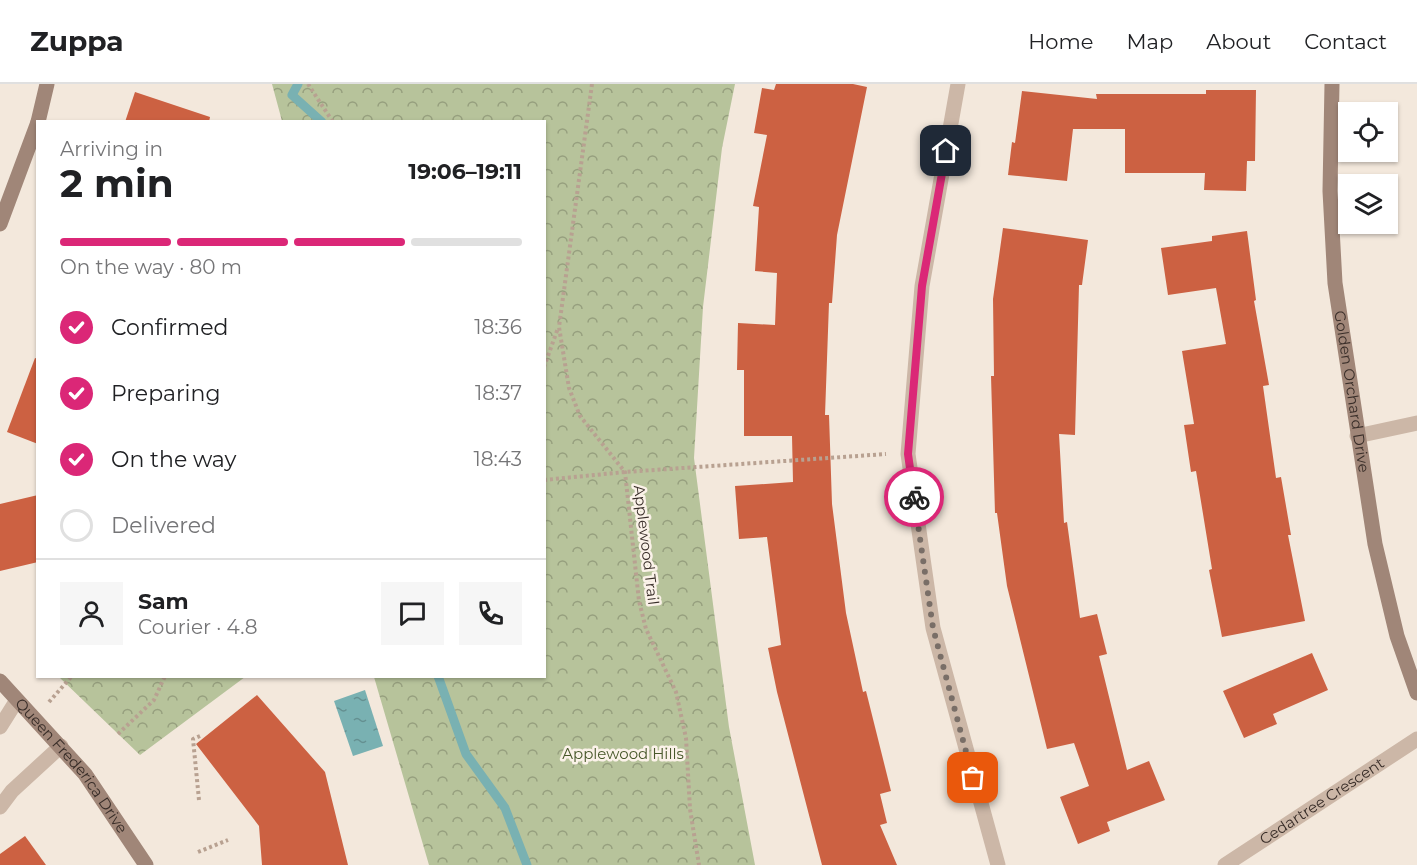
<!DOCTYPE html>
<meta charset="utf-8">
<style>
body{margin:0;font-family:Montserrat,sans-serif;background:#f6f6f6;color:#202124;height:100vh;display:flex;flex-direction:column;font-size:22px;white-space:nowrap}
*{box-sizing:border-box;margin:0}
p{font-size:20px;color:#757577}
.icon{flex:none;width:33px;height:33px;fill:none;stroke:currentColor;stroke-width:2;stroke-linecap:round;stroke-linejoin:round}
.map{position:relative;flex:1;overflow:hidden}
.panel{position:absolute;left:36px;top:36px;width:510px;height:558px;display:flex;flex-direction:column;background:#fff;border-radius:0px;box-shadow:0 2px 4px #0004}
.panel>*{flex:none}
.buttons{position:absolute;left:1338px;top:18px;display:grid;gap:12px}
.buttons a{display:grid;place-items:center;width:60px;height:60px;border-radius:0px;background:#fff;box-shadow:0 2px 4px #0004;font-size:30px}
.pin{position:absolute;display:grid;place-items:center;width:51px;height:51px;color:#fff;margin:-26px;border-radius:12px;box-shadow:0 3px 9px #0006}
.courier{position:absolute;display:grid;place-items:center;width:60px;height:60px;margin:-30px;border:4px solid #db2777;border-radius:50%;background:#fff;color:#222;box-shadow:0 2px 8px #0007}
.head em{font-style:normal;font-weight:700}
.head div{display:flex;flex-direction:column-reverse}
.head{display:flex;align-items:center;justify-content:space-between;height:102px;padding:0 24px}
h1{font-size:39px;font-weight:700;line-height:45px}
.bar{display:grid;grid-template-columns:repeat(4,1fr);gap:9px 6px;align-content:center;height:72px;padding:0 24px}
.bar i{height:8px;border-radius:4px;background:#e0e0e0}
.bar .active{background:#db2777}
.bar p{grid-column:span 4}
.line{display:flex;align-items:center;gap:15px;padding:0 24px;border-top:2px solid #e0e0e0}
.line div{flex:1}
.round{display:grid;place-items:center;flex:none;width:63px;height:63px;border-radius:0px;background:#f6f6f6}
ol{padding:0 24px;list-style:none}
li{display:flex;align-items:center;gap:18px;height:66px}
li p{margin-inline-start:auto}
li .icon{padding:6px;border-radius:50%;background:#db2777;color:#fff;stroke-width:4}
li:last-child{color:#757577}
li i{width:33px;height:33px;border:3px solid #e0e0e0;border-radius:50%}
header{display:flex;align-items:center;gap:36px;box-sizing:border-box;height:84px;padding:0 30px;background:#fff;border-bottom:2px solid #e0e0e0}
header strong{font-size:28px}
nav{display:flex;gap:33px;margin-inline-start:auto;font-size:21px}
.map>svg:first-child{display:block}
.park{fill:url(#park-crowns)}
.water{fill:url(#water-ripples)}
.lines{fill:none;stroke-linecap:round;stroke-linejoin:round}
.stream{stroke:#79b1b2;stroke-width:9}
.building{fill:#cc6142}
.path{stroke:#b8a191;stroke-width:4;stroke-dasharray:3 3;stroke-linecap:butt}
.lane{stroke:#ccb7a7;stroke-width:15}
.street{stroke:#ccb7a7;stroke-width:15}
.secondary{stroke:#a08678;stroke-width:15}
.done{stroke:#796e67;stroke-width:6;stroke-dasharray:0 10.8}
.route{stroke:#db2777;stroke-width:8}
.labels{text-anchor:middle;stroke-width:5;stroke-linejoin:round;paint-order:stroke}
.street-label{font-size:15px;fill:#382d28;stroke:#fbf2e9}
.park-label{font-size:15px;fill:#48582a;stroke:#fbf2e9}
</style>
<header>
<strong>Zuppa</strong>
<nav><a>Home</a><a>Map</a><a>About</a><a>Contact</a></nav>
</header>
<div class="map">
<svg width="1417" height="781" viewBox="0 0 1417 781">
<defs>
<pattern id="park-crowns" width="20" height="18" patternUnits="userSpaceOnUse" patternTransform="scale(1.5)"><rect width="20" height="18" fill="#b7c39b"/><path d="M2 6a3 3 0 1 1 6 0M12 15a3 3 0 1 1 6 0" fill="none" stroke="#969f7e"/></pattern>
<pattern id="water-ripples" width="26" height="14" patternUnits="userSpaceOnUse" patternTransform="scale(1.5)"><rect width="26" height="14" fill="#79b1b2"/><path d="M2 4q2-2 4 0t4 0M15 11q2-2 4 0t4 0" fill="none" stroke="#649091"/></pattern>
</defs>
<rect width="100%" height="100%" fill="#f3e8dc"/>
<g class="park">
<polygon points="272,0 735,0 722,64 703,223 694,374 729,643 755,781 429,781 374,593 544,592 544,38 282,37"/>
<polygon points="59,593 245,593 140,671"/>
</g>
<polygon class="water" points="365,606 383,662 353,672 334,617"/>
<g class="lines">
<g class="stream">
<polyline points="298,0 292,11 322,38"/>
<polyline points="438,592 466,670 505,724 527,781"/>
</g>
</g>
<g class="building">
<polygon points="776,0 853,0 867,3 837,151 832,219 829,219 825,331 829,331 832,420 846,529 863,608 866,607 891,707 880,710 887,739 880,741 897,781 822,781 777,608 768,564 781,561 767,453 739,455 735,402 793,398 792,352 744,352 744,286 737,286 738,239 775,241 777,189 755,187 759,123 753,122 767,51 754,49 762,4 774,6"/>
<polygon points="1206,6 1256,6 1255,77 1247,77 1246,107 1204,106 1205,89 1125,89 1125,45 1073,45 1067,97 1008,91 1012,58 1015,59 1022,7 1097,15 1096,10 1206,10"/>
<polygon points="135,8 210,33 209,38 125,38"/>
<polygon points="1003,144 1088,156 1082,201 1079,201 1075,351 1059,350 1064,439 1067,438 1080,534 1097,530 1107,570 1099,572 1127,686 1149,677 1165,716 1107,738 1110,747 1078,760 1060,713 1089,702 1074,659 1047,665 1007,502 997,429 995,429 991,292 994,292 993,215"/>
<polygon points="1247,147 1256,216 1254,217 1269,301 1263,302 1276,394 1281,393 1291,451 1288,451 1305,537 1222,553 1209,486 1212,485 1196,387 1191,388 1184,341 1194,340 1182,267 1226,260 1216,204 1168,211 1161,164 1212,157 1212,152"/>
<polygon points="35,274 38,275 38,360 7,348"/>
<polygon points="38,411 38,478 0,487 0,420"/>
<polygon points="1312,569 1328,606 1273,630 1277,640 1244,654 1223,607"/>
<polygon points="257,611 325,688 348,781 262,781 259,742 196,660"/>
<polygon points="25,752 46,781 0,781 0,770"/>
</g>
<g class="lines">
<g class="path">
<polyline points="308,0 333,38"/>
<polyline points="592,0 559,243 569,304 580,332 625,388 639,517 646,545 676,608 686,654 690,725 699,781"/>
<polyline points="544,283 558,244"/>
<polyline points="544,396 625,388 886,370"/>
<polyline points="49,618 72,592"/>
<polyline points="118,650 154,616 165,592"/>
<polyline points="199,716 193,655 200,652"/>
<polyline points="198,768 228,756"/>
</g>
<polyline class="lane" points="0,723 12,707 61,662"/>
<g class="street">
<polyline points="958,0 922,202 908,370 933,544 998,781"/>
<polyline points="1357,352 1417,339"/>
<polyline points="0,643 17,616"/>
<path id="s1" d="M1225,781L1417,655"/>
</g>
<g class="secondary">
<path id="s2" d="M1332,0L1330,107L1335,199L1375,460L1397,552L1417,609"/>
<polyline points="38,38 47,0"/>
<polyline points="0,140 38,38"/>
<path id="s3" d="M0,597L85,690L146,781"/>
</g>
</g>
<g class="lines">
<polyline class="done" points="914,413 933,544 973,694"/>
<polyline class="route" points="914,413 908,370 922,202 946,67"/>
</g>
<g class="labels">
<g class="street-label">
<text dy="5" stroke="none"><textPath href="#s2" startOffset="309">Golden Orchard Drive</textPath></text>
<text transform="translate(646 461) rotate(83)" y="5">Applewood Trail</text>
<text dy="5" stroke="none"><textPath href="#s3" startOffset="111">Queen Frederica Drive</textPath></text>
<text dy="5" stroke="none"><textPath href="#s1" startOffset="116">Cedartree Crescent</textPath></text>
</g>
<g class="park-label">
<text x="623" y="675">Applewood Hills</text>
</g>
</g>
</svg>
<div class="buttons">
<a><svg class="icon" aria-label="locate" viewBox="0 0 24 24"><circle cx="12" cy="12" r="6"/><path d="M12 2v4M12 18v4M2 12h4M18 12h4"/></svg></a>
<a><svg class="icon" aria-label="layers" viewBox="0 0 24 24"><path d="M12 4l9 5-9 5-9-5zM3 14l9 5 9-5"/></svg></a>
</div>
<div class="pin" style="left:973px;top:694px;background:#ea580c"><svg class="icon" aria-label="bag" viewBox="0 0 24 24"><path d="M5 8h14l-1 12H6zM9 8a3 3 0 0 1 6 0"/></svg></div>
<div class="pin" style="left:946px;top:67px;background:#1f2937"><svg class="icon" aria-label="home" viewBox="0 0 24 24"><path d="M3 11l9-7 9 7M6 9v11h12V9"/></svg></div>
<div class="courier" style="left:914px;top:413px"><svg class="icon" aria-label="bike" viewBox="0 0 24 24"><circle cx="6" cy="16" r="4"/><circle cx="18" cy="16" r="4"/><path d="M6 16l4-8h5l3 8M10 8l3 8H6M13 5h3"/></svg></div>
<section class="panel">
<div class="head"><div><h1>2 min</h1><p>Arriving in</p></div><em>19:06–19:11</em></div>
<div class="bar"><i class="active"></i><i class="active"></i><i class="active"></i><i></i><p>On the way · 80 m</p></div>
<ol>
<li><svg class="icon" aria-label="check" viewBox="0 0 24 24"><path d="M5 12l5 5 9-10"/></svg>Confirmed<p>18:36</p></li>
<li><svg class="icon" aria-label="check" viewBox="0 0 24 24"><path d="M5 12l5 5 9-10"/></svg>Preparing<p>18:37</p></li>
<li><svg class="icon" aria-label="check" viewBox="0 0 24 24"><path d="M5 12l5 5 9-10"/></svg>On the way<p>18:43</p></li>
<li><i></i>Delivered</li>
</ol>
<div class="line" style="height:108px"><a class="round"><svg class="icon" aria-label="person" viewBox="0 0 24 24"><circle cx="12" cy="8" r="4"/><path d="M4 21q1-7 8-7t8 7"/></svg></a><div><b>Sam</b><p>Courier · 4.8</p></div><a class="round"><svg class="icon" aria-label="chat" viewBox="0 0 24 24"><path d="M4 5h16v11H9l-5 4z"/></svg></a><a class="round"><svg class="icon" aria-label="phone" viewBox="0 0 24 24"><path d="M5 4h4l2 5-3 2q2 4 5 5l2-3 5 2v4C11 20 4 13 5 4z"/></svg></a></div>
</section>
</div>
